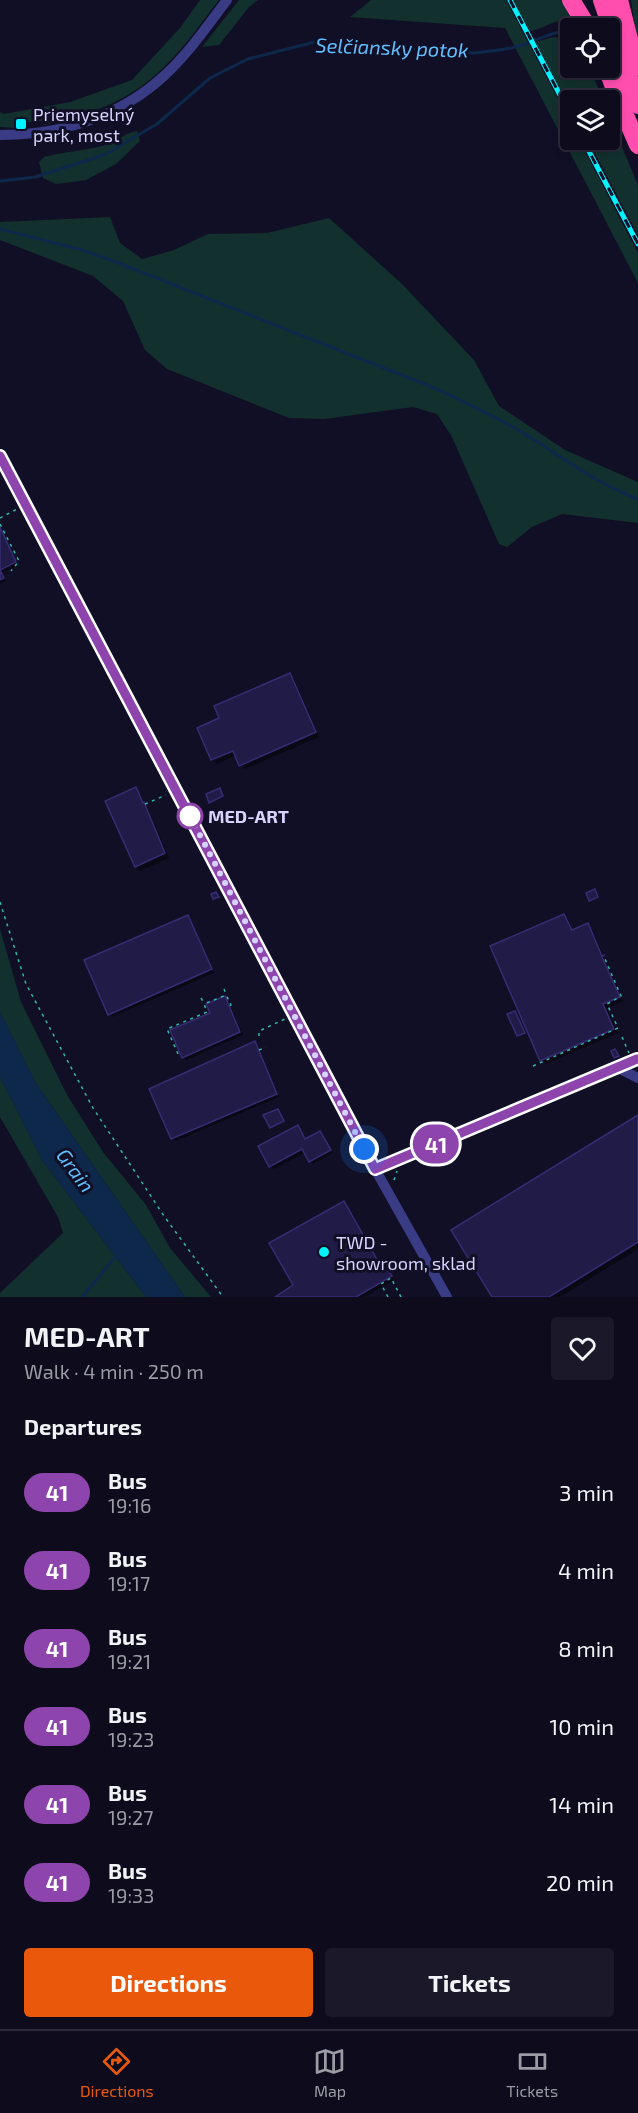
<!DOCTYPE html>
<html lang="en">
<head>
<meta charset="utf-8">
<style>
	body { margin:0; font-family:"Exo 2",sans-serif; background:#1b1929; color:#f1f3f6; height:100vh; display:flex; flex-direction:column; font-size:22px; white-space:nowrap }
	* { box-sizing:border-box; margin:0 }
	p { font-size:20px; color:#9a9ba3 }
	.icon { flex:none; width:33px; height:33px; fill:none; stroke:currentColor; stroke-width:2; stroke-linecap:round; stroke-linejoin:round }
	.map { position:relative; height:1297px; overflow:hidden }
	.sheet { display:flex; flex-direction:column; background:#0d0b1c; flex:1 }
	.sheet>* { flex:none }
	.badge { padding:0 12px; border-radius:20px; font-size:21px; line-height:39px }
	.tools { position:absolute; left:560px; top:18px; display:grid; gap:12px }
	.tools a { display:grid; place-items:center; width:60px; height:60px; border-radius:6px; background:#0d0b1c; box-shadow:0 3px 9px #0003,0 0 0 2px #2d2b3b; font-size:30px }
	.you { position:absolute; width:30px; height:30px; margin:-15px; border:4px solid #fff; border-radius:50%; background:#1a73e8; box-shadow:0 0 0 9px #1a73e833 }
	.map>.badge { position:absolute; translate:-50% -50%; box-shadow:0 0 0 3px #fff }
	h2 { padding:0 24px; font-size:22px; line-height:54px }
	.round { display:grid; place-items:center; flex:none; width:63px; height:63px; border-radius:6px; background:#1b1929 }
	.summary { display:flex; align-items:center; justify-content:space-between; height:102px; padding:0 24px }
	h1 { font-size:28px; font-weight:700; line-height:45px }
	.cta { display:flex; gap:12px; margin-top:auto; padding:12px 24px }
	.cta a { flex:1; height:69px; border-radius:6px; background:#ea580c; color:#fff; font-size:24px; font-weight:700; line-height:69px; text-align:center }
	.cta a+a { background:#1b1929; color:#f1f3f6 }
	ul { padding:0; list-style:none }
	li { display:flex; align-items:center; gap:18px; height:78px; padding:0 24px }
	li div { flex:1 }
	li b { display:block; font-size:22px }
	li em { font-style:normal }
	li .badge { min-width:66px; font-weight:700; text-align:center }
	.dock { display:flex; justify-content:space-around; align-items:center; height:84px; border-top:2px solid #2d2b3b; background:#0d0b1c; font-size:16px; color:#9a9ba3 }
	.dock a { display:grid; justify-items:center; gap:3px }
	.dock .on { color:#ea580c }
	.map>svg:first-child { display:block }
	.green { fill:#12302d }
	.water { fill:#0d284b }
	.shadow { fill:#0007 }
	.lines { fill:none; stroke-linecap:round; stroke-linejoin:round }
	.stream { stroke:#0d284b; stroke-width:3 }
	.building { fill:#211b47; stroke:#362c73; stroke-width:1.5 }
	.path { stroke:#2eb8a8; stroke-width:1.5; stroke-dasharray:3 4.5; stroke-linecap:butt }
	.street { stroke:#393b85; stroke-width:10 }
	.highway { stroke:#ff4eae; stroke-width:18 }
	.rail-casing { stroke:#00f4fe; stroke-width:5 }
	.rail { stroke:#110f26; stroke-width:3; stroke-dasharray:9; stroke-linecap:butt }
	.line-casing { stroke:#fff; stroke-width:14 }
	.line { stroke:#8e44ad; stroke-width:9 }
	.walk { stroke:#d6d3ff; stroke-width:6; stroke-dasharray:0 10.8 }
	.poi-dot { fill:#00f4fe; stroke:#110f26; stroke-width:2 }
	.stop-dot { fill:#fff; stroke:#8e44ad; stroke-width:3 }
	.labels { text-anchor:middle; dominant-baseline:central; stroke-width:6; stroke-linejoin:round; paint-order:stroke }
	.poi-label { font-size:18px; fill:#d6d3ff; stroke:#110f26; text-anchor:start }
	.stop-label { font-size:18px; font-weight:bold; fill:#d6d3ff; stroke:#110f26; text-anchor:start }
	.water-label { font-size:20px; font-style:italic; fill:#61bfff; stroke:#110f26 }
</style>
</head>
<body>
<div class="map">
<svg width="638" height="1297" viewBox="0 0 638 1297">
	<rect width="100%" height="100%" fill="#110f26"/>
	<!-- green -->
	<g class="green">
		<path d="M200 0H219C201 23 184 48 163 68 129 101 90 115 45 125L41 121 19 123 15 128 0 127V112L4 114 70 102 132 80 180 28Z"/>
		<path d="M239 0H258L249 7 219 45 202 47Z"/>
		<path d="M371 0H506L570 122V140H579L638 253V283L505 28 350 17Z"/>
		<path d="M513 0H563L574 28 570 30 559 21C549 23 540 30 530 31Z"/>
		<path d="M631 0H638V48Z"/>
		<path d="M570 35V68H590L603 100H570V107L535 42 553 37 562 38Z"/>
		<path d="M609 116 638 185V235L588 140H609Z"/>
		<path d="M137 131 140 141 116 164 86 180 56 184 43 178 39 162 44 157C66 151 89 151 111 143 120 139 127 132 137 131Z"/>
		<path d="M110 217 120 243 142 259 174 250 208 234 267 233 329 218 402 284 474 360 499 406 565 450 638 482V523L562 514 532 527 507 547 499 544 452 437 437 414 413 407 324 419 289 418 167 369 145 350 123 301 93 276 0 240V222Z"/>
		<path d="M0 929 21 1002 67 1095 103 1152 146 1205 170 1248 211 1297H185L35 1082 0 1012Z"/>
		<path d="M0 1077 42 1160 146 1297H0V1293L63 1233 58 1217 0 1117Z"/>
	</g>
	<!-- water -->
	<path class="water" d="M0 1012 35 1082 185 1297H146L42 1160 0 1077Z"/>
	<!-- shadow -->
	<g class="shadow">
		<path d="M0 526 18 565 2 573 6 581 0 584Z"/>
		<path d="M290 675 294 679 319 737 245 769 236 755 217 764 212 759 220 719Z"/>
		<path d="M136 789 148 808 169 858 140 871 136 866Z"/>
		<path d="M564 916 569 920 573 931 588 925 592 930 623 1001 607 1008 618 1033 546 1064 541 1060Z"/>
		<path d="M188 917 191 920 214 973 112 1017 109 1014Z"/>
		<path d="M225 998 228 1001 243 1035 186 1060 183 1057 212 1014Z"/>
		<path d="M255 1043 258 1046 279 1097 176 1141 172 1138Z"/>
		<path d="M638 1117V1249L560 1297H494L453 1231Z"/>
		<path d="M298 1127 306 1140 320 1133 333 1153 313 1164 306 1152 274 1169 271 1166Z"/>
		<path d="M344 1202 380 1264 383 1263 386 1266 394 1280 364 1297H277L295 1286Z"/>
	</g>
	<g class="lines">
		<!-- stream -->
		<g class="stream">
			<path d="M0 181 35 177 104 155 157 124 210 78 248 59 315 42 474 53C490 51 507 50 523 45 537 40 549 33 565 31"/>
			<path d="M0 229 82 250 121 264 437 389C466 403 495 416 523 433 558 454 600 486 638 499"/>
			<path d="M82 1297 117 1255"/>
		</g>
	</g>
	<!-- building -->
	<g class="building">
		<path d="M0 527 16 562 0 570 4 578 0 580Z"/>
		<path d="M290 673 316 732 239 766 233 751 211 760 197 728 219 718 214 706Z"/>
		<path d="M136 787 143 803 144 802 165 853 135 867 105 801Z"/>
		<path d="M220 788 223 796 209 803 206 794Z"/>
		<path d="M595 889 598 897 589 901 586 893Z"/>
		<path d="M216 892 219 897 213 899 211 894Z"/>
		<path d="M564 914 572 930 588 923 602 956 605 955 602 957 620 997 603 1004 614 1029 540 1061 490 946Z"/>
		<path d="M188 915 212 969 108 1015 84 960Z"/>
		<path d="M225 996 240 1032 182 1058 170 1030 210 1013 206 1004Z"/>
		<path d="M515 1011 525 1033 517 1036 507 1014Z"/>
		<path d="M255 1041 277 1094 171 1139 149 1089Z"/>
		<path d="M615 1049 619 1056 614 1058 611 1051Z"/>
		<path d="M278 1109 284 1121 270 1128 263 1115Z"/>
		<path d="M638 1115V1242L549 1297H492L451 1230Z"/>
		<path d="M298 1125 305 1139 320 1131 331 1150 309 1162 302 1149 269 1167 258 1146Z"/>
		<path d="M344 1201 379 1263 383 1261 392 1276 356 1297H275L293 1285 269 1243Z"/>
	</g>
	<g class="lines">
		<!-- path -->
		<g class="path">
			<path d="M0 518 17 509"/>
			<path d="M0 524 19 561 11 571"/>
			<path d="M145 804 166 795"/>
			<path d="M0 902 26 984 93 1108 164 1216 223 1297"/>
			<path d="M224 989 226 994"/>
			<path d="M201 998 204 1003"/>
			<path d="M259 1036V1031L285 1019"/>
			<path d="M622 1037 629 1053"/>
			<path d="M259 1050 266 1047"/>
			<path d="M178 1054 167 1029 207 1012 204 1004 226 995 231 1005 229 1006"/>
			<path d="M533 1066 618 1028 607 1004 621 996 605 959 603 960"/>
			<path d="M394 1180 397 1171"/>
			<path d="M388 1297 381 1284 391 1278 401 1297"/>
		</g>
		<!-- street -->
		<g class="street">
			<path d="M0 135C61 135 120 117 165 75 189 53 208 25 227 0"/>
			<path d="M0 456 375 1169 447 1297"/>
			<path d="M618 1068 638 1078"/>
			<path d="M375 1169 637 1060"/>
		</g>
		<!-- highway -->
		<g class="highway">
			<path d="M571 0 588 28"/>
			<path d="M602 0 638 105"/>
			<path d="M619 0 636 67"/>
			<path d="M607 68 621 106 638 145"/>
		</g>
		<!-- rail casing -->
		<g class="rail-casing">
			<g id="rail">
				<path d="M510 0 570 114"/>
				<path d="M583 140 638 244"/>
			</g>
		</g>
		<!-- rail -->
		<use href="#rail" class="rail"/>
	</g>
	<g class="lines">
		<!-- line casing -->
		<g class="line-casing">
			<path id="line" d="M0 456 375 1169 637 1059"/>
		</g>
		<!-- line -->
		<use href="#line" class="line"/>
		<!-- walk -->
		<path class="walk" d="M190 816 364 1149"/>
	</g>
	<!-- markers -->
	<g class="poi-dot">
		<rect x="15" y="118" width="12" height="12" rx="3"/>
		<circle cx="324" cy="1252" r="6"/>
	</g>
	<circle class="stop-dot" cx="190" cy="816" r="12"/>
	<g class="labels">
		<!-- poi labels -->
		<g class="poi-label">
			<text x="33" y="114">Priemyselný<tspan x="33" dy="21">park, most</tspan></text>
			<text x="336" y="1242">TWD -<tspan x="336" dy="21">showroom, sklad</tspan></text>
		</g>
		<!-- stop labels -->
		<g class="stop-label">
			<text x="208" y="816">MED-ART</text>
		</g>
		<!-- water labels -->
		<g class="water-label">
			<text transform="translate(392 47) rotate(2)">Selčiansky potok</text>
			<text transform="translate(76 1170) rotate(54)">Grain</text>
		</g>
	</g>
</svg>
<div class="tools">
<a><svg class="icon" aria-label="locate" viewBox="0 0 24 24"><circle cx="12" cy="12" r="6"/><path d="M12 2v4M12 18v4M2 12h4M18 12h4"/></svg></a>
<a><svg class="icon" aria-label="layers" viewBox="0 0 24 24"><path d="M12 4l9 5-9 5-9-5zM3 14l9 5 9-5"/></svg></a>
</div>
<div class="you" style="left:364px;top:1149px"></div>
<b class="badge" style="left:436px;top:1144px;background:#8e44ad;color:#fff">41</b>
</div>
<section class="sheet">
<div class="summary"><div><h1>MED-ART</h1><p>Walk · 4 min · 250 m</p></div><a class="round"><svg class="icon" aria-label="heart" viewBox="0 0 24 24"><path d="M12 20l-8-8c-3-5 5-10 8-4 3-6 11-1 8 4z"/></svg></a></div>
<h2>Departures</h2>
<ul>
<li><span class="badge" style="background:#8e44ad;color:#fff">41</span><div><b>Bus</b><p>19:16</p></div><em>3 min</em></li>
<li><span class="badge" style="background:#8e44ad;color:#fff">41</span><div><b>Bus</b><p>19:17</p></div><em>4 min</em></li>
<li><span class="badge" style="background:#8e44ad;color:#fff">41</span><div><b>Bus</b><p>19:21</p></div><em>8 min</em></li>
<li><span class="badge" style="background:#8e44ad;color:#fff">41</span><div><b>Bus</b><p>19:23</p></div><em>10 min</em></li>
<li><span class="badge" style="background:#8e44ad;color:#fff">41</span><div><b>Bus</b><p>19:27</p></div><em>14 min</em></li>
<li><span class="badge" style="background:#8e44ad;color:#fff">41</span><div><b>Bus</b><p>19:33</p></div><em>20 min</em></li>
</ul>
<div class="cta"><a>Directions</a><a>Tickets</a></div>
</section>
<nav class="dock">
<a class="on"><svg class="icon" aria-label="directions" viewBox="0 0 24 24"><path d="M12 3l9 9-9 9-9-9zM9 14v-3h6M13 9l2 2-2 2"/></svg>Directions</a>
<a><svg class="icon" aria-label="map" viewBox="0 0 24 24"><path d="M3 6l6-2 6 2 6-2v14l-6 2-6-2-6 2zM9 4v14M15 6v14"/></svg>Map</a>
<a><svg class="icon" aria-label="tickets" viewBox="0 0 24 24"><path d="M3 7h18v10H3zM15 7v10"/></svg>Tickets</a>
</nav>
</body>
</html>
